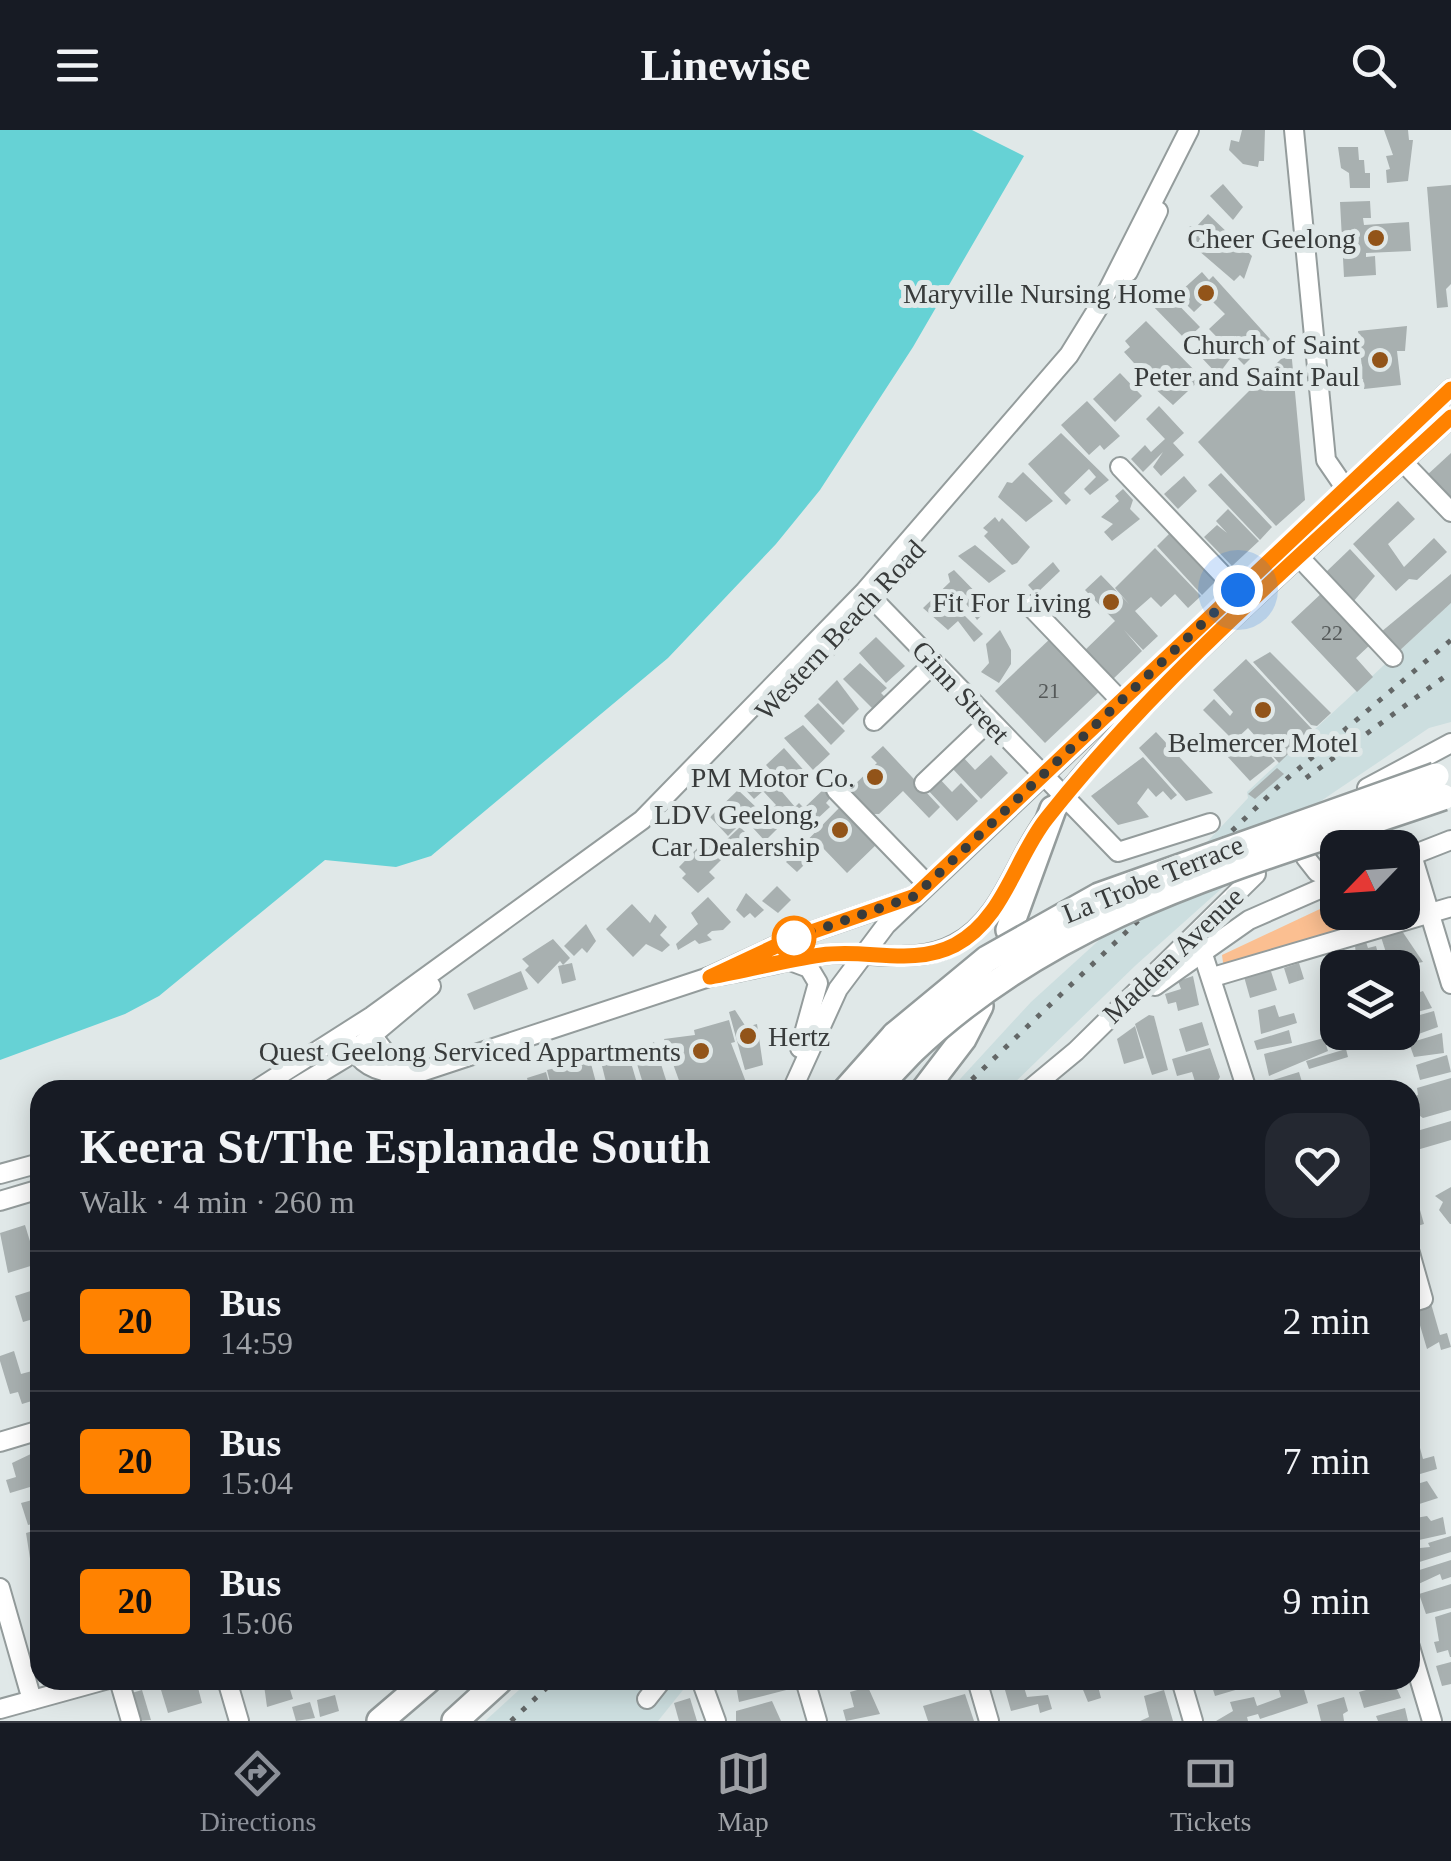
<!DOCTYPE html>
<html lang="en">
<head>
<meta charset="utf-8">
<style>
	body { margin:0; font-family:"Times New Roman",serif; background:#242831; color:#f1f3f6; height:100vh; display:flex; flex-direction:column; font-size:38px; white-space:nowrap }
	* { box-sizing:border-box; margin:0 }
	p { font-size:32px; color:#9ea1a6 }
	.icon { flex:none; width:55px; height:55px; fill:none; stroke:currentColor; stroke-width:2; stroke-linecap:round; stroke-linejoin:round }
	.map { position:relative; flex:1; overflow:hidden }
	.side { position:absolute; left:30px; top:950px; width:1390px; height:610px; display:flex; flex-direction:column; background:#171b24; border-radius:30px; box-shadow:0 5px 25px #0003 }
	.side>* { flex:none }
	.badge { padding:0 20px; border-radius:8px; font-size:35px; line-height:65px }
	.needle { width:65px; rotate:245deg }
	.fabs { position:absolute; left:1320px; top:700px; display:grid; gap:20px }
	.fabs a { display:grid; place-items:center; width:100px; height:100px; border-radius:20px; background:#171b24; box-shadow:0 5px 25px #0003; font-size:50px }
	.you { position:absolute; width:50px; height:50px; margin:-25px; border:8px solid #fff; border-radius:50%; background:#1a73e8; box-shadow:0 0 0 15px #1a73e833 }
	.map>.badge { position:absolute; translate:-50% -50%; box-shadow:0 0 0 5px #fff }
	.round { display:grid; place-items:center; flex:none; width:105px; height:105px; border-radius:30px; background:#242831 }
	.summary { display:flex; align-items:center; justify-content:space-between; height:170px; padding:0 50px }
	h1 { font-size:48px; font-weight:700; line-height:75px }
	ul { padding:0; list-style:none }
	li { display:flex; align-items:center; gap:30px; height:140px; padding:0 50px; border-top:2px solid #363941 }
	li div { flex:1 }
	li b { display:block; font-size:38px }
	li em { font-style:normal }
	li .badge { min-width:110px; font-weight:700; text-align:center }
	header { display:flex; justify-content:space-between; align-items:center; height:130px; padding:0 50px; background:#171b24; font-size:45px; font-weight:700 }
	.dock { display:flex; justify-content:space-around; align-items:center; height:140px; border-top:2px solid #363941; background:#171b24; font-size:28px; color:#9ea1a6 }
	.dock a { display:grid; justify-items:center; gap:5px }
	.dock .on { color:#8c9099 }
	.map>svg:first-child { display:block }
	.built { fill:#ccdedf }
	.green { fill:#fbbf91 }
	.water { fill:#66d2d5 }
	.building { fill:#a8b0b0 }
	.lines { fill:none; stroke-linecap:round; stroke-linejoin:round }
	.minor-casing { stroke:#949c9c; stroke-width:22 }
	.highway-casing { stroke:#949c9c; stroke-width:30 }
	.minor { stroke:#fff; stroke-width:18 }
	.highway { stroke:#fff; stroke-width:25 }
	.rail { stroke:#636767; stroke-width:5; stroke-dasharray:5 10; stroke-linecap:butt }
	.highway-bridge-casing { stroke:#949c9c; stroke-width:30; stroke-linecap:butt }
	.highway-bridge { stroke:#fff; stroke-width:25 }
	.line-casing { stroke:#fff; stroke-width:22 }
	.line { stroke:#ff8200; stroke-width:15 }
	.walk { stroke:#383b3b; stroke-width:10; stroke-dasharray:0 18 }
	.poi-dot { fill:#925419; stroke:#e0e8e8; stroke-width:4 }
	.stop-dot { fill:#fff; stroke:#ff8200; stroke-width:5 }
	.labels { text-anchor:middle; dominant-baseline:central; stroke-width:10; stroke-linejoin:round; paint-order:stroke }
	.number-label { font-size:22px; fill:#545858 }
	.poi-label { font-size:28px; fill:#383b3b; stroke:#e0e8e8; text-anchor:end }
	.street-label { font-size:28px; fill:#383b3b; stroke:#e0e8e8 }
</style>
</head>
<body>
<header><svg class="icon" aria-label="menu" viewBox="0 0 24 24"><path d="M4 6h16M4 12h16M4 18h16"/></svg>Linewise<svg class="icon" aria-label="search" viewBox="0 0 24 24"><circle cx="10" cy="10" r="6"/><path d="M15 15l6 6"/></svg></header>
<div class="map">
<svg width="1451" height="1591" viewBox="0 0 1451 1591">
	<rect width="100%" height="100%" fill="#e0e8e8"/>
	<!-- built -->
	<g class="built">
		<path d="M1451 473V592L1429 598 1315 675 1136 835 1007 960H950L1031 872 1207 712 1248 668 1247 662Z"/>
		<path d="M530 1550H691L658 1591H485Z"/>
	</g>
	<!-- green -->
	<path class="green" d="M1337 771 1338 782 1367 783 1371 796 1224 840 1222 825Z"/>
	<!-- water -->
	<path class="water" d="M0 0H972L1024 26 913 217 820 360 776 414 668 528 431 726 396 737 325 730 159 866 125 884 0 930Z"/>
	<!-- building -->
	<g class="building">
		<path d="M1242 0H1265L1264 31H1259L1258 37 1243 34 1229 20 1231 10 1239 12Z"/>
		<path d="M1384 0H1408L1409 10H1413L1408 51 1387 53 1386 40 1390 39 1386 26 1393 25Z"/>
		<path d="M1338 17H1358L1359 30H1364L1365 43H1370V58H1350L1349 43 1341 38Z"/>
		<path d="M1223 54 1243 77 1233 90 1210 66Z"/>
		<path d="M1451 55V154L1446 159 1448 177 1437 178 1427 57Z"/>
		<path d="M1370 71 1371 88H1363L1364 95 1409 92 1411 121 1366 123V127L1375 126 1376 145 1344 147 1340 72Z"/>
		<path d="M1208 84 1252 126 1244 149 1240 145 1234 151 1184 108 1190 96H1197Z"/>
		<path d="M1202 142 1209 150 1213 146 1270 209 1244 235 1209 199 1225 184 1213 172 1217 169 1213 164 1194 182 1185 173 1189 169 1181 161Z"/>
		<path d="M1163 159 1200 197 1186 210 1149 172Z"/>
		<path d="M1146 191 1202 248 1173 275 1131 237 1134 233 1124 222 1130 217 1125 211Z"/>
		<path d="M1407 196 1405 221H1397L1401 255 1364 259 1363 249H1355L1354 239 1362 238 1358 201Z"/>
		<path d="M1211 211 1230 229 1218 245 1200 226Z"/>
		<path d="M1291 219 1305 370 1276 396 1198 312Z"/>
		<path d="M1120 243 1142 266 1115 292 1093 269Z"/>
		<path d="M1087 271 1120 306 1104 320 1100 315 1089 325 1061 295Z"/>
		<path d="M1159 276 1184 303 1173 313 1184 325 1161 346 1153 337 1163 322 1143 342 1131 329 1145 315 1151 322 1165 309 1146 289Z"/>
		<path d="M1061 303 1109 350 1090 365 1084 359 1096 347 1089 339 1064 363 1071 370 1066 375 1028 334Z"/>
		<path d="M1451 323V374L1426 346Z"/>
		<path d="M1023 342 1053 371 1026 392 998 367 1007 352 1012 353Z"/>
		<path d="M1221 343 1272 397 1260 410 1208 355Z"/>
		<path d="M1184 346 1197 361 1178 379 1164 364Z"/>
		<path d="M1123 359 1133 370 1130 379 1140 389 1112 411 1104 402 1113 394 1101 387 1119 371 1115 366Z"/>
		<path d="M1398 371 1415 389 1388 414 1404 437 1434 408 1447 422 1417 450 1409 449 1396 461 1353 414Z"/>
		<path d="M1228 379 1259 411 1232 436 1204 407 1217 395 1227 403 1216 391Z"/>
		<path d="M995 387 999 392 1002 388 1030 417 1017 433 1012 435 984 406 988 402 983 398Z"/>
		<path d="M1170 403 1216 451 1202 465 1157 416Z"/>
		<path d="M975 415 1006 441 989 453 958 426Z"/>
		<path d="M1155 418 1201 466 1188 478 1175 464 1161 477 1151 467 1135 481 1158 506 1143 520 1124 500 1142 521 1111 551 1083 522 1115 491 1085 460 1101 445 1129 474 1115 458Z"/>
		<path d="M1350 419 1375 446 1353 472 1325 443Z"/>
		<path d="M1053 432 1060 441 1036 464 1028 455Z"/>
		<path d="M954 440 990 477 977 490 963 469 951 472 983 504 974 512 958 491 948 500 923 478 950 452 948 444Z"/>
		<path d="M1451 444V473L1398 522 1381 502Z"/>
		<path d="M1324 461 1372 513 1356 528 1373 547 1357 562 1291 492Z"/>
		<path d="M1000 500 1011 520V534L999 553 981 542 989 533 986 514Z"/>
		<path d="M876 507 905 536 886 553 859 523Z"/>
		<path d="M1052 507 1102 559 1045 613 995 561Z"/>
		<path d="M1270 522 1331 583 1317 596 1311 595 1253 532Z"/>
		<path d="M1246 529 1313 600 1279 633 1248 598 1234 611 1203 580 1214 569 1230 586 1233 582 1213 560Z"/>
		<path d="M860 533 887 558 881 563 886 568 874 580 843 549Z"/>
		<path d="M837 550 859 579 843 595 818 569Z"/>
		<path d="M818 573 845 601 831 615 804 586Z"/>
		<path d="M803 595 830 624 813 640 784 608Z"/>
		<path d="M1156 602 1213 663 1186 671 1139 618Z"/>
		<path d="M1250 604 1275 631 1250 651 1227 626Z"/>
		<path d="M883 616 940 677 929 688 903 661 879 684H870L848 661 877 633 871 627Z"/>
		<path d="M784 618 807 644 789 660 766 635Z"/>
		<path d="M991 625 1008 643 981 669 951 637 962 626 975 640Z"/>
		<path d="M1143 627 1177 665 1171 670 1163 661 1156 667 1148 658 1137 673 1149 687 1118 695 1091 666Z"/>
		<path d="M759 635 795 677 799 673 804 678 826 657 833 665 826 673 830 677 816 690 811 685 795 696 788 689 783 693 770 680 776 675 763 661 754 669 740 654Z"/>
		<path d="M1277 638 1284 644 1255 669 1248 664Z"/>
		<path d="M937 646 952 662 961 653 978 671 957 691 925 657Z"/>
		<path d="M738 660 778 698 765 711 731 674 738 683 730 691 736 698 728 706 710 687Z"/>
		<path d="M843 674 878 713 847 743 822 717 797 742 786 732Z"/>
		<path d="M740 697 750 707 734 724 723 713Z"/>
		<path d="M704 711 722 729 709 742 715 748 698 763 682 748 686 744 679 737Z"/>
		<path d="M777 756 791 770 778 783 762 771Z"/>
		<path d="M746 763 764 780 755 788 750 783 744 788 736 780Z"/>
		<path d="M708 767 731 792 723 800 712 801 707 805 712 810 699 814 695 810 678 820 676 814 698 794 691 783Z"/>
		<path d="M632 774 650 793 655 784 667 797 660 805 670 815 662 822 646 814 633 827 606 799Z"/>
		<path d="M586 794 596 811 587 823 582 818 574 826 564 816Z"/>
		<path d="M1402 801 1423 832 1391 838 1381 807Z"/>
		<path d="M553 809 570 828 563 835 560 831 538 854 525 840 529 836 522 829Z"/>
		<path d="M1366 812 1368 818 1376 816 1381 835 1377 838H1357L1355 815Z"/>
		<path d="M1341 820 1343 826 1351 823 1355 838H1338V845L1332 847 1330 823Z"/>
		<path d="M572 833 576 850 562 854 558 836Z"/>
		<path d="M1299 833 1304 849 1289 854 1284 838Z"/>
		<path d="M1269 835 1277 860 1250 868 1243 843Z"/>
		<path d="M1417 838 1420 851 1402 863V842Z"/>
		<path d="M521 841 528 859 474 880 467 864Z"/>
		<path d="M1193 846 1199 875 1178 881 1176 872 1168 874 1165 864 1181 859 1178 851Z"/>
		<path d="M1423 861 1432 878 1402 886V868Z"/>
		<path d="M1275 875 1279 887 1294 883 1297 893 1261 904 1258 880Z"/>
		<path d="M735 880 746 897 757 894 763 935 745 940 729 882Z"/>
		<path d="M1434 881 1438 897 1377 919 1375 912 1402 904V890Z"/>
		<path d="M1149 885 1154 886 1168 940 1152 945 1135 894Z"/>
		<path d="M729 890 735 912 731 913 749 960H670L681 956 664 909 695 905 694 900Z"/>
		<path d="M1202 892 1209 915 1186 922 1179 899Z"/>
		<path d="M1135 896 1144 928 1124 934 1117 909Z"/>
		<path d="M1289 900 1292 913 1257 920 1254 911Z"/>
		<path d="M1442 903 1444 923 1414 927 1409 913Z"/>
		<path d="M1324 908 1328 921 1269 946 1264 924Z"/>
		<path d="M654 912 667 953 669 960H645L637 934V924Z"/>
		<path d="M1210 918 1220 947 1215 956 1197 958 1192 942 1177 946 1172 929Z"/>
		<path d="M627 919 639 960H615L613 955 607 956 600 928Z"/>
		<path d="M1346 919 1348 927 1309 939 1306 931Z"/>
		<path d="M1447 925 1451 942 1420 950 1416 935Z"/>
		<path d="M590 930 598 960H552L547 940 573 934 574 940 579 939 577 933Z"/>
		<path d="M546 942 551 960H530L527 948Z"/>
		<path d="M1299 942 1302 952 1292 955 1294 960H1269L1270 951Z"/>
		<path d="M1451 948V980L1423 988 1410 979V967L1418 965 1417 958Z"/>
		<path d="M1451 991V1010L1410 1022V1003Z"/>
		<path d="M1451 1057V1094H1450L1439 1080 1443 1072 1435 1066Z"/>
		<path d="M1416 1066 1424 1094 1411 1098 1410 1068Z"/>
		<path d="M25 1095 37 1134 8 1143 0 1103Z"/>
		<path d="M40 1158V1187L23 1192 15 1166Z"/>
		<path d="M1430 1170 1440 1205 1447 1203 1451 1217 1441 1220 1439 1212 1427 1219 1414 1175Z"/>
		<path d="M14 1221 21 1244 32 1241 37 1257 32 1258 35 1270 22 1274 18 1262 10 1264 0 1231V1226Z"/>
		<path d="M1420 1318 1423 1329 1434 1326 1437 1339 1410 1347V1321Z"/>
		<path d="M35 1322 40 1354 10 1363 6 1350 16 1347 12 1333Z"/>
		<path d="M1427 1351 1438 1368 1410 1377V1356Z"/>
		<path d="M40 1368V1392L28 1395 21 1373Z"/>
		<path d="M1427 1386 1431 1391 1443 1387 1446 1404 1410 1412V1389Z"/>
		<path d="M40 1399V1432L31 1435 26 1403Z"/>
		<path d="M1451 1406V1422L1410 1435V1419L1430 1417 1428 1413Z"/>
		<path d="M1451 1430V1447L1442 1450 1440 1444 1412 1457 1410 1443Z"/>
		<path d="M1451 1454V1478L1426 1484 1419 1464Z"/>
		<path d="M1451 1482V1527H1450L1448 1520 1437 1523 1434 1512 1439 1511 1435 1487Z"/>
		<path d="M1451 1532V1554L1442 1556 1436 1536Z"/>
		<path d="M196 1550 202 1573 168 1583 161 1560Z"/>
		<path d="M287 1550 293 1569 267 1577 264 1555Z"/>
		<path d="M735 1550H791L794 1558 739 1572Z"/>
		<path d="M1079 1550H1104L1098 1556 1101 1568 1088 1572Z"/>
		<path d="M1220 1550H1247L1249 1556 1215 1566 1211 1553Z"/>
		<path d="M1394 1552 1401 1568 1364 1578 1359 1562Z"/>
		<path d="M1302 1553 1308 1573 1260 1589 1258 1584 1247 1587 1248 1591H1216L1233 1581 1230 1572 1254 1567 1257 1576 1281 1567 1279 1560 1285 1557Z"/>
		<path d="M1023 1554 1027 1567 1048 1565 1052 1579 1040 1583 1038 1574 1011 1581 1005 1560Z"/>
		<path d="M868 1557 880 1584 846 1591 843 1580 854 1577 850 1562Z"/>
		<path d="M142 1560 151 1590 136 1591 128 1564Z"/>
		<path d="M1164 1560 1173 1591H1140L1149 1587 1144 1566Z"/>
		<path d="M965 1564 974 1591H928L923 1576Z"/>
		<path d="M335 1565 339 1581 320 1587 317 1570Z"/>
		<path d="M1344 1567 1348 1581 1343 1584 1344 1591H1321L1317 1575Z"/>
		<path d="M690 1568 697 1591H679L674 1573Z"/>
		<path d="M772 1571 781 1591H736V1581Z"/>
		<path d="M310 1572 315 1588 296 1591 292 1577Z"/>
		<path d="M1405 1578 1408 1591H1378L1376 1586Z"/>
	</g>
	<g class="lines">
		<!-- minor casing -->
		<g class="minor-casing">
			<g id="minor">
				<path d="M1294 0 1326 330 1350 365"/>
				<path d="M1128 142 1158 81"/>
				<path d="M1403 332 1451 382"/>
				<path d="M1120 337 1238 461"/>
				<path d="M1301 429 1393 527"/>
				<path d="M869 465 1118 722 1210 693"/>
				<path d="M1029 475 1122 572"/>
				<path d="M815 530 906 432"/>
				<path d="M874 591 934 533"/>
				<path d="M924 653 988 592"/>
				<path d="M1367 658 1451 613"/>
				<path d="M836 660 927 754"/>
				<path d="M1412 725 1451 854"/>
				<path d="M1306 728 1317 742 1338 748"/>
				<path d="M1405 728 1451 710"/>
				<path d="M1198 809 1247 960"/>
				<path d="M793 832 809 838 818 853 800 918"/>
				<path d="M709 847C747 842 784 830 821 825 866 819 913 837 955 814 1004 788 1015 728 1047 687 1164 540 1314 415 1451 287"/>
				<path d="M1213 847 1451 777"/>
				<path d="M1155 856 1249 790 1338 751"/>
				<path d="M368 900 401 943"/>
				<path d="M350 913C363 943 392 946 421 942L709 847 791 809 910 768"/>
				<path d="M256 960 372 886 642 690 865 461 1069 225 1103 170 1189 0"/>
				<path d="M292 960 345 928 431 856"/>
				<path d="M383 960 401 943"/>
				<path d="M792 960 838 859 886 795 1451 259"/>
				<path d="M1029 960 1076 921 1256 744"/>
				<path d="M0 1044 40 1033"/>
				<path d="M0 1071 40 1059"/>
				<path d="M1410 1123 1423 1169 1410 1173"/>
				<path d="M0 1312 40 1300"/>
				<path d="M0 1458 32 1570"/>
				<path d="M1410 1517 1432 1591"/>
				<path d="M119 1550 131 1591"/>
				<path d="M227 1550 239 1591"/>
				<path d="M701 1550 716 1591"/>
				<path d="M805 1550 817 1591"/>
				<path d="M977 1550 989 1591"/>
				<path d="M1181 1550 1193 1591"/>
				<path d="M647 1569 662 1550"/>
				<path d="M0 1579 105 1550"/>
			</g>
		</g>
		<!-- highway casing -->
		<g class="highway-casing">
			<g id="highway">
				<path d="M1009 800 1053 679"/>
				<path d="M846 960 895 905"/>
				<path d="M875 960 912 921"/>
				<path d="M924 960 963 909 980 876"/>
				<path d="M380 1591 428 1550"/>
				<path d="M455 1591 500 1550"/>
			</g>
		</g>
		<!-- minor -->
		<use href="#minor" class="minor"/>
		<!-- highway -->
		<use href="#highway" class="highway"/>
		<!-- rail -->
		<g class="rail">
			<path d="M1306 648 1451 542"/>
			<path d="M961 960 1283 652 1451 510"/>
			<path d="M511 1591 555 1550"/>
		</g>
		<!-- highway-bridge casing -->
		<g class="highway-bridge-casing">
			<g id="highway-bridge">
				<path d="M895 905 987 829 1099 766 1436 646"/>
				<path d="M912 921C1063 777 1250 734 1443 667"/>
			</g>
		</g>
		<!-- highway-bridge -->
		<use href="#highway-bridge" class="highway-bridge"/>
	</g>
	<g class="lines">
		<!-- line casing -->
		<g class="line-casing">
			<path id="line" d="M1451 259 915 766 791 809 710 847C747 841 784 830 821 825 866 818 912 837 955 815 1004 789 1015 728 1047 688 1164 540 1313 415 1451 287"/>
		</g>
		<!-- line -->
		<use href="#line" class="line"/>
		<!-- walk -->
		<path class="walk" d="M794 808 915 766 1238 460"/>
	</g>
	<!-- markers -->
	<g class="poi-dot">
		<circle cx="1376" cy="108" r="10"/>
		<circle cx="1206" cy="163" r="10"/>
		<circle cx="1380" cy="230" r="10"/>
		<circle cx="1111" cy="472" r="10"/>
		<circle cx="1263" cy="580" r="10"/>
		<circle cx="875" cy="647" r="10"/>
		<circle cx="840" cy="700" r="10"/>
		<circle cx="748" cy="906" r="10"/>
		<circle cx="701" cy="921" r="10"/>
	</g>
	<circle class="stop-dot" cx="794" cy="808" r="20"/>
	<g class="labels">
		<!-- number labels -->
		<g class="number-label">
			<text x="1332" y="502">22</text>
			<text x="1049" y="560">21</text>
		</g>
		<!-- poi labels -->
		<g class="poi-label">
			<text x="1356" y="108">Cheer Geelong</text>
			<text x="1186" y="163">Maryville Nursing Home</text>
			<text x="1360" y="214">Church of Saint<tspan x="1360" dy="32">Peter and Saint Paul</tspan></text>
			<text x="1091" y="472">Fit For Living</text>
			<text x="1263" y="612" text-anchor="middle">Belmercer Motel</text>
			<text x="855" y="647">PM Motor Co.</text>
			<text x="820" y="684">LDV Geelong,<tspan x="820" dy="32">Car Dealership</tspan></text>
			<text x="768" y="906" text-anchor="start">Hertz</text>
			<text x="681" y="921">Quest Geelong Serviced Appartments</text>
		</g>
		<!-- street labels -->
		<g class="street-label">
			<text transform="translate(840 500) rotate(-47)">Western Beach Road</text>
			<text transform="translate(961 562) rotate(47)">Ginn Street</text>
			<text transform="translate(1153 749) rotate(-22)">La Trobe Terrace</text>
			<text transform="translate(1173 825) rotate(-44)">Madden Avenue</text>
		</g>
	</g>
</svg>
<div class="fabs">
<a><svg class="needle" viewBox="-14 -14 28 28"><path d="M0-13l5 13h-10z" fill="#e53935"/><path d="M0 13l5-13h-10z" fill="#9ea1a6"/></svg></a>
<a><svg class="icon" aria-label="layers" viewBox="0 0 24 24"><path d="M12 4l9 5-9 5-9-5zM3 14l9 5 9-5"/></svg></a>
</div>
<div class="you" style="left:1238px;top:460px"></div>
<section class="side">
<div class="summary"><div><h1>Keera St/The Esplanade South</h1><p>Walk · 4 min · 260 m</p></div><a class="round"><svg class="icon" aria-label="heart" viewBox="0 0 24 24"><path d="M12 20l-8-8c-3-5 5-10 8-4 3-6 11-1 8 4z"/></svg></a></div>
<ul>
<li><span class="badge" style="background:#ff8200;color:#111">20</span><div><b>Bus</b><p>14:59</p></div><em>2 min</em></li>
<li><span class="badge" style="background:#ff8200;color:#111">20</span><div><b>Bus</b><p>15:04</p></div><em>7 min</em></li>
<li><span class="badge" style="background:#ff8200;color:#111">20</span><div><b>Bus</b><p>15:06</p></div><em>9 min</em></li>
</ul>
</section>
</div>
<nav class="dock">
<a class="on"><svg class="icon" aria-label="directions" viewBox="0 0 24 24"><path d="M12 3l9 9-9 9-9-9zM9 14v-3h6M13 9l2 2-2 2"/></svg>Directions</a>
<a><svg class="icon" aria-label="map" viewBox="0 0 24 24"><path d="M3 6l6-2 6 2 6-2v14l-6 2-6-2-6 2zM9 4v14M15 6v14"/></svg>Map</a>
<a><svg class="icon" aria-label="tickets" viewBox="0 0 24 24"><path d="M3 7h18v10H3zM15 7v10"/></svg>Tickets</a>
</nav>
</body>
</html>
